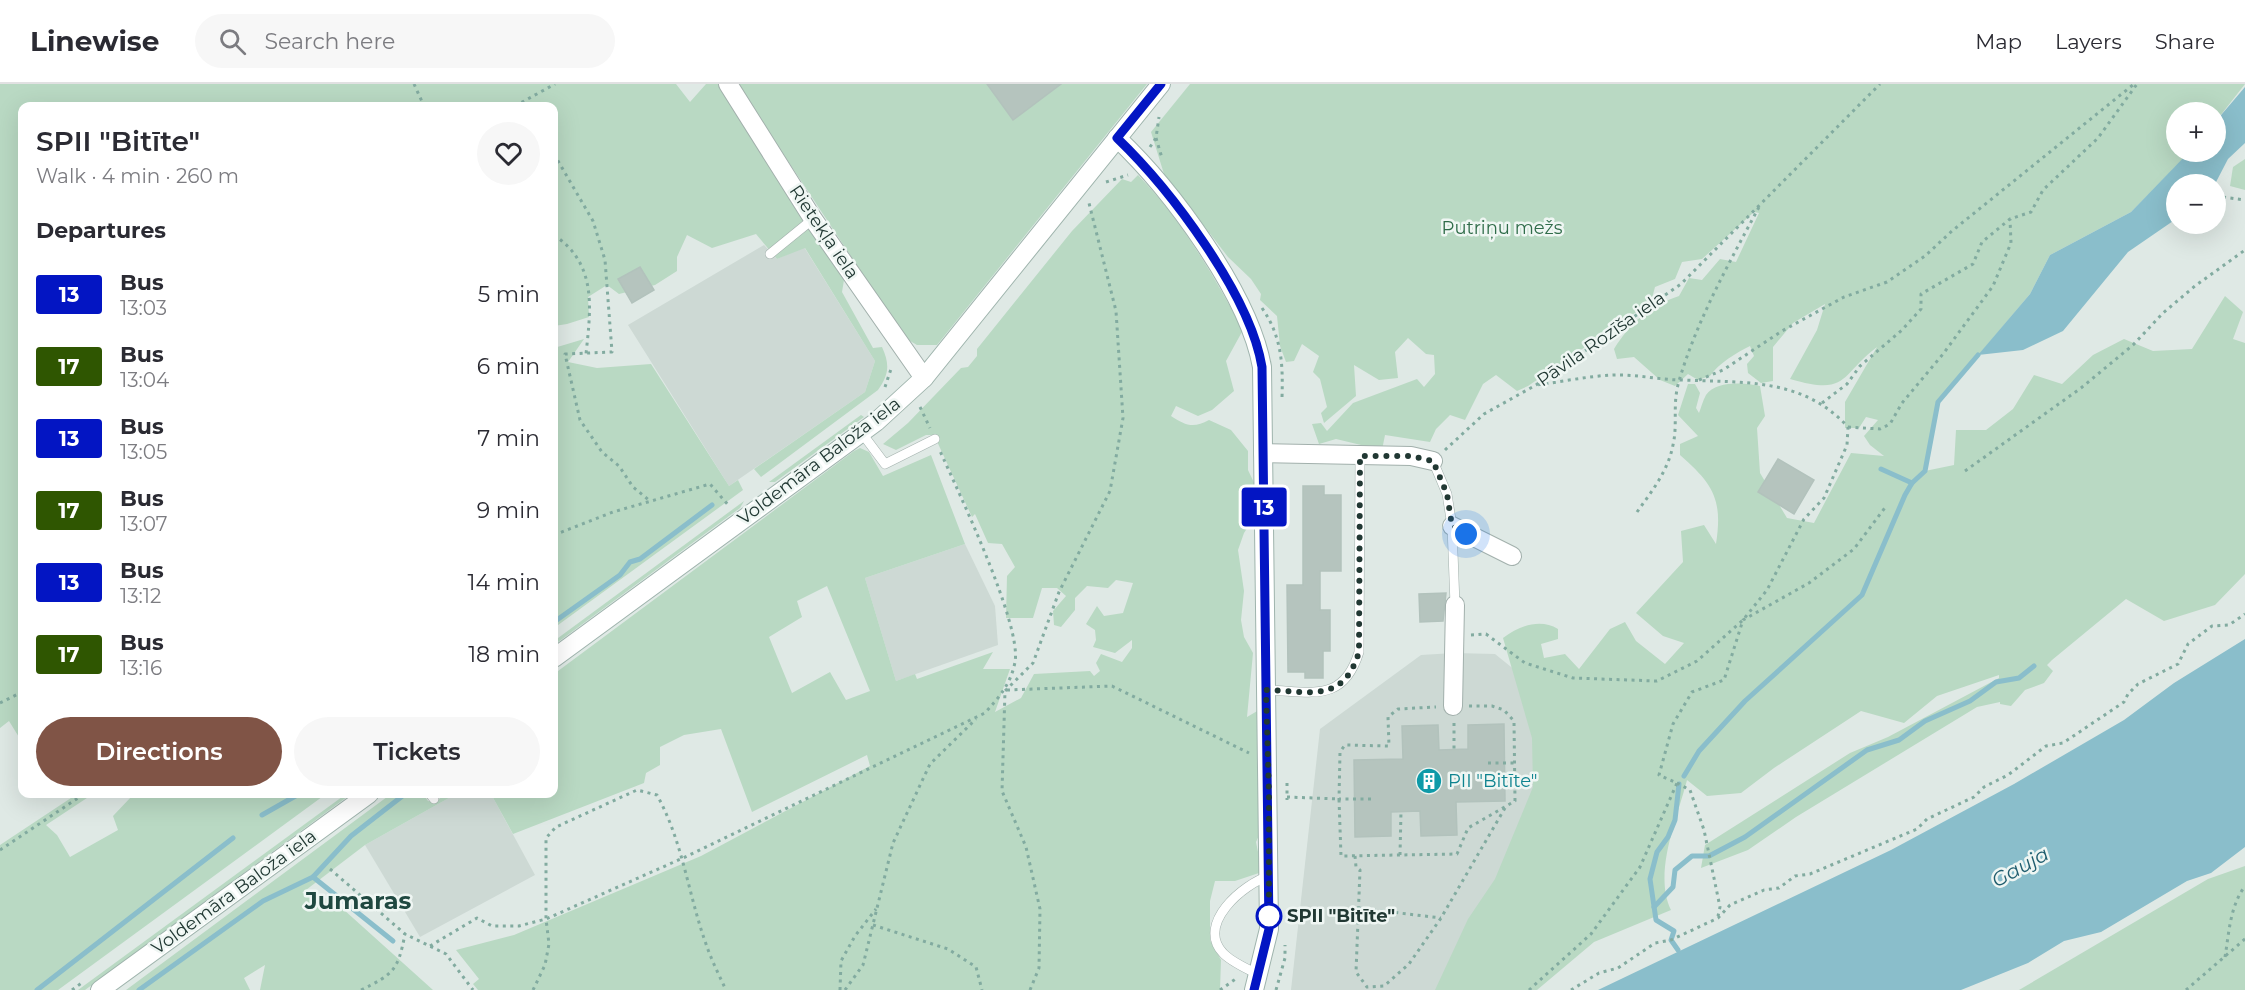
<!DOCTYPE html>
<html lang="en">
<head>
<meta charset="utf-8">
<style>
	body { margin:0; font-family:Montserrat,sans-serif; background:#f7f7f7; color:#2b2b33; height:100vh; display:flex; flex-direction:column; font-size:22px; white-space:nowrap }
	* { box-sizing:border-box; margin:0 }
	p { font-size:20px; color:#7c7c81 }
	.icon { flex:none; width:33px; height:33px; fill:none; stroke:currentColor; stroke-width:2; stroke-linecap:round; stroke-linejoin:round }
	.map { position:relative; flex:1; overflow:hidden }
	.sheet { position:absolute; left:18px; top:18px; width:540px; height:696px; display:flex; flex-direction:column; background:#fff; border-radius:12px; box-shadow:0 6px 24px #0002 }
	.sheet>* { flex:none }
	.badge { padding:0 12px; border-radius:4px; font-size:21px; line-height:39px }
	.buttons { position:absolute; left:2166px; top:18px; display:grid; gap:12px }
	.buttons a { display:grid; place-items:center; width:60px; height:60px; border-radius:50%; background:#fff; box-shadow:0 6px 24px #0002; font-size:30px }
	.you { position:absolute; width:30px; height:30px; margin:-15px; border:4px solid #fff; border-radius:50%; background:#1a73e8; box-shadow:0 0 0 9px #1a73e833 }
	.map>.badge { position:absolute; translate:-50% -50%; box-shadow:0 0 0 3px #fff }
	h2 { padding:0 18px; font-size:22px; line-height:54px }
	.round { display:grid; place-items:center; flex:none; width:63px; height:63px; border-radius:32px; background:#f7f7f7 }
	.head { display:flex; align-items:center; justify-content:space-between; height:102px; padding:0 18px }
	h1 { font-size:28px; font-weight:600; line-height:45px }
	.action { display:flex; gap:12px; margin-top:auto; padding:12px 18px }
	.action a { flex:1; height:69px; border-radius:36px; background:#805446; color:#fff; font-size:24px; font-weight:600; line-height:69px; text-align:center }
	.action a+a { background:#f7f7f7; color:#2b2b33 }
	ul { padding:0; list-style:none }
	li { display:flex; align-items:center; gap:18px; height:72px; padding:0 18px }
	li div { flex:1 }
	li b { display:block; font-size:22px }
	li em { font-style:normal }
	li .badge { min-width:66px; font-weight:700; text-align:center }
	header { display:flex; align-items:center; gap:36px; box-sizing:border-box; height:84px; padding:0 30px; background:#fff; border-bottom:2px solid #e1e1e2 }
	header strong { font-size:28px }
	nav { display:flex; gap:33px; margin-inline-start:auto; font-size:21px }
	.search { width:420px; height:54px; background:#f7f7f7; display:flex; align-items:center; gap:15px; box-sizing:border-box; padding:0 21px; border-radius:33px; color:#7c7c81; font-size:22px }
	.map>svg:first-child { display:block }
	.built { fill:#cdd9d4 }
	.green { fill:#b9d9c3; fill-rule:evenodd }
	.water { fill:#8abecb }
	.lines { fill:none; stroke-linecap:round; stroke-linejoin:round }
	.stream { stroke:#8abecb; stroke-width:5 }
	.building { fill:#b5c4be; stroke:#b2c2bc; stroke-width:1.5 }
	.lane-casing { stroke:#a2b0ac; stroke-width:10 }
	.street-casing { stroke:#a2b0ac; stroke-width:20 }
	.secondary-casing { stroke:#9fb4ad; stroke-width:20 }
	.path { stroke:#82aba0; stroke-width:3; stroke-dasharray:3 4.5; stroke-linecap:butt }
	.lane { stroke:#fff; stroke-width:9 }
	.street { stroke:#fff; stroke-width:18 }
	.secondary { stroke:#fff; stroke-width:18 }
	.line-casing { stroke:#fff; stroke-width:14 }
	.line { stroke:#0315c3; stroke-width:9 }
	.walk { stroke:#213833; stroke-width:6; stroke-dasharray:0 10.8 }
	.stop-dot { fill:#fff; stroke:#0315c3; stroke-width:3 }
	.labels { text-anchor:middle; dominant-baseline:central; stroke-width:5; stroke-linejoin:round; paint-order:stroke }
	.park-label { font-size:18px; fill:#2f6c49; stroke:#eff6f3 }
	.street-label { font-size:18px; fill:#213833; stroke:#eff6f3 }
	.culture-label { font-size:18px; fill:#0d838f; stroke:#eff6f3; text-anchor:start }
	.stop-label { font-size:18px; font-weight:bold; fill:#213833; stroke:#eff6f3; text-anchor:start }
	.water-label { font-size:20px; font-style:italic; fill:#205e6f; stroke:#eff6f3 }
	.district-label { font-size:24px; font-weight:bold; fill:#1f4840; stroke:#eff6f3 }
</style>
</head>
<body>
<header>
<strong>Linewise</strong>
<div class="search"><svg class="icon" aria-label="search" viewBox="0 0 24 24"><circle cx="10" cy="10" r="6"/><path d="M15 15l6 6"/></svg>Search here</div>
<nav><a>Map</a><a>Layers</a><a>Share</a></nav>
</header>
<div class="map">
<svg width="2245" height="906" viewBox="0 0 2245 906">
	<rect width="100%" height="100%" fill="#dfe9e5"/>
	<!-- built -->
	<g class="built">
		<path d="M764 161 777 175 804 163 875 277 865 308 729 402 628 241Z"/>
		<path d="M965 460 995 522 998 561 896 597 865 494Z"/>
		<path d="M1454 569 1495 570 1574 634 1447 906H1291L1320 645 1421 571Z"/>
		<path d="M456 710H491L535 791 420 853 365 761Z"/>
	</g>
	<!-- green -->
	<g class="green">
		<path d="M0 0H676L690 18 706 0H721L844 196 842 208 873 264 882 263C890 281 889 290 878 306L761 393 754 385 865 308 875 277 805 164 777 175 756 150 712 164 687 151 677 173V187L655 201 619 210 607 201 588 213 589 233 567 240 554 242V22H22V658L9 637 0 644Z"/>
		<path d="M737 0H987L1013 36 1061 0H1147L937 261H917L905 254Z"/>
		<path d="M1190 0H2245L2216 37V28H2176V68H2189L2183 75 2131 128 2050 171 2030 210 1939 318 1925 387 1954 381 1956 346H1986L2013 325 2034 291 2062 300 2093 271 2124 255 2153 267 2192 265 2225 212 2243 228 2233 255 2245 259V490L2215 521 2164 537 2126 515 2052 576 2047 581 2053 587 2044 599 2025 606 2011 622 2000 620V618L1977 623 1796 733 1748 766 1701 784 1705 761 1850 669 1888 653 1999 594V591L1937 612 1904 639 1861 627 1774 684 1741 709 1707 712 1687 696C1677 735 1653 789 1671 826L1594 858 1537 906H1435L1468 835 1495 795 1533 703 1532 654 1503 554C1519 542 1540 534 1558 545V555L1541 560 1544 574 1565 570 1579 585 1610 545 1625 538 1636 557 1665 580 1684 559 1663 552 1636 529 1683 478 1681 447 1704 441 1716 460C1723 415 1713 400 1680 371V360L1698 352 1678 331 1688 300H1695L1700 309 1696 324 1699 329C1701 324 1703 316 1706 311 1716 296 1746 299 1760 302L1765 332 1757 344 1760 389 1787 434 1814 439 1851 369 1884 372 1870 361 1864 352 1878 336 1866 333 1859 344H1845V318L1877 263C1839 292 1849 312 1790 295L1817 246 1825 220 1793 239 1773 263V297L1761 299 1748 289 1747 280 1754 272 1750 262C1736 269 1719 279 1710 292L1698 296 1688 290 1675 302 1660 296 1634 273 1617 275 1614 265C1631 238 1649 222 1679 212L1689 194 1702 196 1720 175 1736 178 1759 129 1754 128 1702 175 1682 178 1675 195 1655 203 1651 218 1528 302 1517 307 1496 291 1483 300 1465 336 1450 331 1436 345 1430 358 1385 351 1382 366 1336 355 1319 360 1312 340 1321 339 1327 347 1353 319 1417 295 1424 303 1435 290 1434 271 1426 270 1408 254 1395 268 1398 294 1379 296 1354 281 1356 312 1324 339 1321 329 1327 323 1320 295 1313 288 1319 272 1302 260 1294 277 1286 278 1280 262 1277 232 1260 216 1261 210 1251 195 1228 173 1164 90 1151 48Z"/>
		<path d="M2245 75V106L2230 102 2233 83Z"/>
		<path d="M1138 91C1181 135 1214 192 1243 246L1226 277 1234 307 1212 326 1198 332 1176 322 1171 332C1185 341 1193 345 1209 336L1231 346 1248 367V386L1257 405 1253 435 1244 449 1238 466 1244 507 1241 536 1244 553 1253 569 1247 633 1259 626 1262 745 1256 758 1262 788 1235 797H1215L1210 817V856L1221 876 1220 906H478L473 900 479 895 456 866 514 851 701 772 870 682 867 671 752 728 721 645 684 651 660 663V681L646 689 644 699 513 750 491 710H554V590L854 367 860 364 869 368 883 392 931 371 965 460 865 494 896 597 915 590 917 595 993 568 983 585H1010L995 628 1021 614 1034 590 1090 587 1094 592 1100 587 1096 579 1101 570 1122 578 1132 564V556L1115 569 1093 563 1096 556 1095 546 1086 540 1097 522 1104 532 1123 529 1133 499 1116 496 1108 504 1087 502 1075 514V526L1061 543 1054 541 1053 527 1066 512 1057 504H1042L1033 534H1006L1007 492 1015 483 1002 460 988 459 975 430 972 433 934 351H926L896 366 883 360 908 339 961 284 968 283 977 272V265L1072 147 1122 95 1131 98ZM827 502 870 607 846 616 830 588 792 609 769 553 802 533 797 517Z"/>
		<path d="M584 255 568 278 597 284 651 280 729 402 738 396 743 406 554 544V264Z"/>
		<path d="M861 331 864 333 775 398H769Z"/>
		<path d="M744 417 740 424 554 561V557Z"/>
		<path d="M77 710H93L46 741 57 751 70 773 118 746 113 732 131 713V710H326L58 906H0V761Z"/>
		<path d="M346 710H351L85 906H78Z"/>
		<path d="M391 710H423L428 717 434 718 442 713 440 710H456L365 761 302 809 333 816 433 906H260L265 881 244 894 250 906H126Z"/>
		<path d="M2245 782V906H2019L2208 795Z"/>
	</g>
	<!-- water -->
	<g class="water">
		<path d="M2245 3V59L2228 75 2215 100H2176V135L2128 168 2063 247 2023 266 1978 271 2030 210 2050 171 2131 128 2189 68H2216V37Z"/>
		<path d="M2245 555V763L2211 789 2187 797 2101 848 2064 857 2028 879 1961 906H1598L1891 766 2014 700 2124 636 2174 599Z"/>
	</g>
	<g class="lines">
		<!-- stream -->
		<g class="stream">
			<path d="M1881 385 1912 399"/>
			<path d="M554 538 620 491 630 478 640 475 712 421"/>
			<path d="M1684 692 1699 667 1745 617 1862 511 1905 411 1912 399 1925 387 1938 318 1978 271"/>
			<path d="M262 731 299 710"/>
			<path d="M313 793 393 857"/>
			<path d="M1654 823 1673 803 1675 786 1692 772H1709L1745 753 1867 666 1899 656 1925 637 1970 617 1996 598 2019 594 2034 582"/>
			<path d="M1678 866 1671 856 1674 847 1656 836 1650 795 1657 768 1668 753 1675 736 1679 700"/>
			<path d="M37 906 233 754"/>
			<path d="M139 906 263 817 313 793 351 752 405 710"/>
		</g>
	</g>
	<!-- building -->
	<g class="building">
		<path d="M987 0H1061L1013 36Z"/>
		<path d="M640 183 654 206 632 219 618 195Z"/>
		<path d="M1778 375 1814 396 1794 430 1758 408Z"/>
		<path d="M1303 402H1324V411H1341V487H1320V526H1330V567H1323V594H1305V588H1288L1287 501H1303Z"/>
		<path d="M1446 509 1443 537 1420 538 1419 510Z"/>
		<path d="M1504 640 1505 717 1456 718 1457 751 1421 752 1420 727 1391 728V752L1355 753 1354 676 1403 675 1402 642 1438 641 1439 666 1468 665V641Z"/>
	</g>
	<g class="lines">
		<!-- lane casing -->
		<g class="lane-casing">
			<g id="lane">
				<path d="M770 170 813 135"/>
				<path d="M861 348 885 380 935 355"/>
				<path d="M1433 377 1447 410 1452 442 1455 521"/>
				<path d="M1266 606C1311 607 1343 620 1359 568L1360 372"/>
				<path d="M430 710 434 715"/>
				<path d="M1259 891C1248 885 1231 878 1223 869 1196 840 1243 800 1269 792"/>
			</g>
		</g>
		<!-- street casing -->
		<g class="street-casing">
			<g id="street">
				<path d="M728 0 813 135 924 294"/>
				<path d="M1263 369 1411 372 1433 377"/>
				<path d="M1452 442 1512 472"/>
				<path d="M1453 622 1455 521"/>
			</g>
		</g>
		<!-- secondary casing -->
		<g class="secondary-casing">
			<g id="secondary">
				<path d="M1117 54C1171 105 1249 210 1262 283L1269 845 1254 906"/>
				<path d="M554 574 876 338 924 294 1161 0"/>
				<path d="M100 906 369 710"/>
			</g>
		</g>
		<!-- path -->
		<g class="path">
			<path d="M414 0 424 22"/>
			<path d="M515 22 555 0"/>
			<path d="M1156 54 1162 74"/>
			<path d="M1150 63 1156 54 1159 33"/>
			<path d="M554 70 593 137 605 176 612 268 565 270 580 336 602 368 619 382 633 403 650 417"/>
			<path d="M1106 98 1128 91"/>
			<path d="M2223 113 2245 116"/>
			<path d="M554 151C597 180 591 223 586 270"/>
			<path d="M1262 224C1282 253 1283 280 1282 314"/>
			<path d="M1699 296 1723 286 1782 247 1844 213 1887 198 1925 172 1952 147 2134 0"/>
			<path d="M885 303 892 282"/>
			<path d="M1822 319 1847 300 1860 282 1902 246 1921 225V210L1973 180 1982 158 2010 135 2031 128 2043 106 2098 54 2137 0"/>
			<path d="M920 323 930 344"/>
			<path d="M1848 343 1880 345 1890 340 1902 319 1943 270 1993 202 2011 159 2010 135"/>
			<path d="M1445 366 1484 330 1536 301 1681 200 1880 0"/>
			<path d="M1965 387 2081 304 2133 261 2163 229 2195 202 2245 166"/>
			<path d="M1637 428C1652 407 1668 387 1673 361 1678 339 1672 321 1679 297 1697 236 1729 179 1759 123"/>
			<path d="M554 451 613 428 710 400 729 422"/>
			<path d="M1471 551 1486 550 1525 579 1573 594 1657 597 1697 577 1743 536 1767 506 1804 435 1824 414 1847 361 1848 343C1802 293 1744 299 1682 296 1659 296 1636 290 1613 291 1588 292 1561 298 1536 301"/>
			<path d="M1007 606 1112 602 1249 669"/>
			<path d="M0 619 22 608"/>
			<path d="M1454 639V666"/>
			<path d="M1488 679H1515"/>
			<path d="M1287 699V716"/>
			<path d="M1677 699 1690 706 1704 746 1720 823 1718 832"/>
			<path d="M1287 713 1339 715 1341 772 1457 770 1468 744 1515 717 1514 637 1504 626 1492 622H1469"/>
			<path d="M1371 715H1339L1340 668 1345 661 1389 662 1388 633 1398 625 1436 623"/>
			<path d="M0 766 84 710"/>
			<path d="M1400 771 1401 727"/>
			<path d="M1355 772 1356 783 1360 786 1356 888 1367 903 1384 902 1409 880 1441 834 1505 724"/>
			<path d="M330 785 405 850 446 870 473 906"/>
			<path d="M1358 824 1441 834"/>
			<path d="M873 841 948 865 976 883 982 906"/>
			<path d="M430 862 477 834 492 842H519L546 835 683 774 985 629C999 613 1011 600 1015 578 1022 541 958 407 940 367"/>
			<path d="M2225 873C2229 849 2230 822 2245 802"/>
			<path d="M72 906 83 898"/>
			<path d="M361 906C394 890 398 886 405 850"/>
			<path d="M533 906 545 881 549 860 546 835V754L556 743 637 706 657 711C683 758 688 810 706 860 711 875 719 891 726 906"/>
			<path d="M840 906 841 877 855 852 876 825"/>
			<path d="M845 906 863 881 893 759 930 680 976 635"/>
			<path d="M1030 906 1039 884 1040 825 1026 763 1002 707 1005 607 1033 579 1059 508 1110 407 1123 334 1116 227 1089 119"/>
			<path d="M1220 906 1237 894"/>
			<path d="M1276 906 1285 874V861"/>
			<path d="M1529 906 1591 850 1640 783 1677 699 1659 691 1673 640 1692 608 1724 596 1743 536 1809 499 1854 465 1887 421"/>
			<path d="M1571 906 1599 889 1618 884 1655 859 1671 856 1718 834 1730 821 1764 806 1779 804 1795 792 1810 790 1917 745 1927 735 1974 713 1984 703 2008 691 2046 662 2063 659 2124 618 2128 610 2138 600 2178 580 2188 560 2212 542 2229 541 2245 530"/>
			<path d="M2186 906 2245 855"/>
		</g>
		<!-- lane -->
		<use href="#lane" class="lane"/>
		<!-- street -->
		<use href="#street" class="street"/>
		<!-- secondary -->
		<use href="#secondary" class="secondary"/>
	</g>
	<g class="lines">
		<!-- line casing -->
		<g class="line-casing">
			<path id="line" d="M1161 0 1117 54C1170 105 1250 210 1262 283L1269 845 1254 906"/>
		</g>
		<!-- line -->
		<use href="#line" class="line"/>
		<!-- walk -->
		<path class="walk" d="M1269 832V712L1266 606C1310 607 1343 620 1359 568L1360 372H1411L1433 377 1447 410 1452 442 1466 450"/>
	</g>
	<!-- icons -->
	<defs>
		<g id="building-disc" transform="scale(1.35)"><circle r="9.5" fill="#0f9aa8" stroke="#eff6f3"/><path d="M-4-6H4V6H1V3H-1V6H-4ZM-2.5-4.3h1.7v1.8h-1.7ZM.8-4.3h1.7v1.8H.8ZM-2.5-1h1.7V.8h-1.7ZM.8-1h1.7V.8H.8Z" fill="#fff"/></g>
	</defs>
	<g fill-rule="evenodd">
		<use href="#building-disc" x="1429" y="697"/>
	</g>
	<!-- markers -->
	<circle class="stop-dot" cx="1269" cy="832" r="12"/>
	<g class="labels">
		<!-- park labels -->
		<g class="park-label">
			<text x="1502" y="144">Putriņu mežs</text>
		</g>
		<!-- street labels -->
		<g class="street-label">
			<text transform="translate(824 148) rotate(56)">Rietekļa iela</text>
			<text transform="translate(1601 255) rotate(-35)">Pāvila Rozīša iela</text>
			<text transform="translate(819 377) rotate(-37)">Voldemāra Baloža iela</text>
			<text transform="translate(234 808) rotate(-36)">Voldemāra Baloža iela</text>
		</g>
		<!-- culture labels -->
		<g class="culture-label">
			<text x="1448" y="697">PII "Bitīte"</text>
		</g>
		<!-- stop labels -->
		<g class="stop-label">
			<text x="1287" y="832">SPII "Bitīte"</text>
		</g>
		<!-- water labels -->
		<g class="water-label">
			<text transform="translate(2020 783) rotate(-29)">Gauja</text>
		</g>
		<!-- district labels -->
		<g class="district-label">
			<text x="358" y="816">Jumaras</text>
		</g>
	</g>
</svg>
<div class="buttons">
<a>+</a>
<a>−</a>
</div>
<div class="you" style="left:1466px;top:450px"></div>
<b class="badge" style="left:1264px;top:423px;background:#0315c3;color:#fff">13</b>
<section class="sheet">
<div class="head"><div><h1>SPII &quot;Bitīte&quot;</h1><p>Walk · 4 min · 260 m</p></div><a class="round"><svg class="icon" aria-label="heart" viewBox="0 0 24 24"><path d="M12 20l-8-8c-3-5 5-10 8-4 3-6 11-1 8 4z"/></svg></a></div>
<h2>Departures</h2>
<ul>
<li><span class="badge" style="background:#0315c3;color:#fff">13</span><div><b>Bus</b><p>13:03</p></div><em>5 min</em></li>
<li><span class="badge" style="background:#2f5601;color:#fff">17</span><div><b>Bus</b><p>13:04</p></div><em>6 min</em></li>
<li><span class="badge" style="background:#0315c3;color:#fff">13</span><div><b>Bus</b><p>13:05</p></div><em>7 min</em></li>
<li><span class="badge" style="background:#2f5601;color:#fff">17</span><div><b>Bus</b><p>13:07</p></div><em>9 min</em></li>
<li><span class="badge" style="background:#0315c3;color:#fff">13</span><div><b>Bus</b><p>13:12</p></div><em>14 min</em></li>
<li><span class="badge" style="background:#2f5601;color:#fff">17</span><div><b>Bus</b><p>13:16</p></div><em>18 min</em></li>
</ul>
<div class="action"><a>Directions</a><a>Tickets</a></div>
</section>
</div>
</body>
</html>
